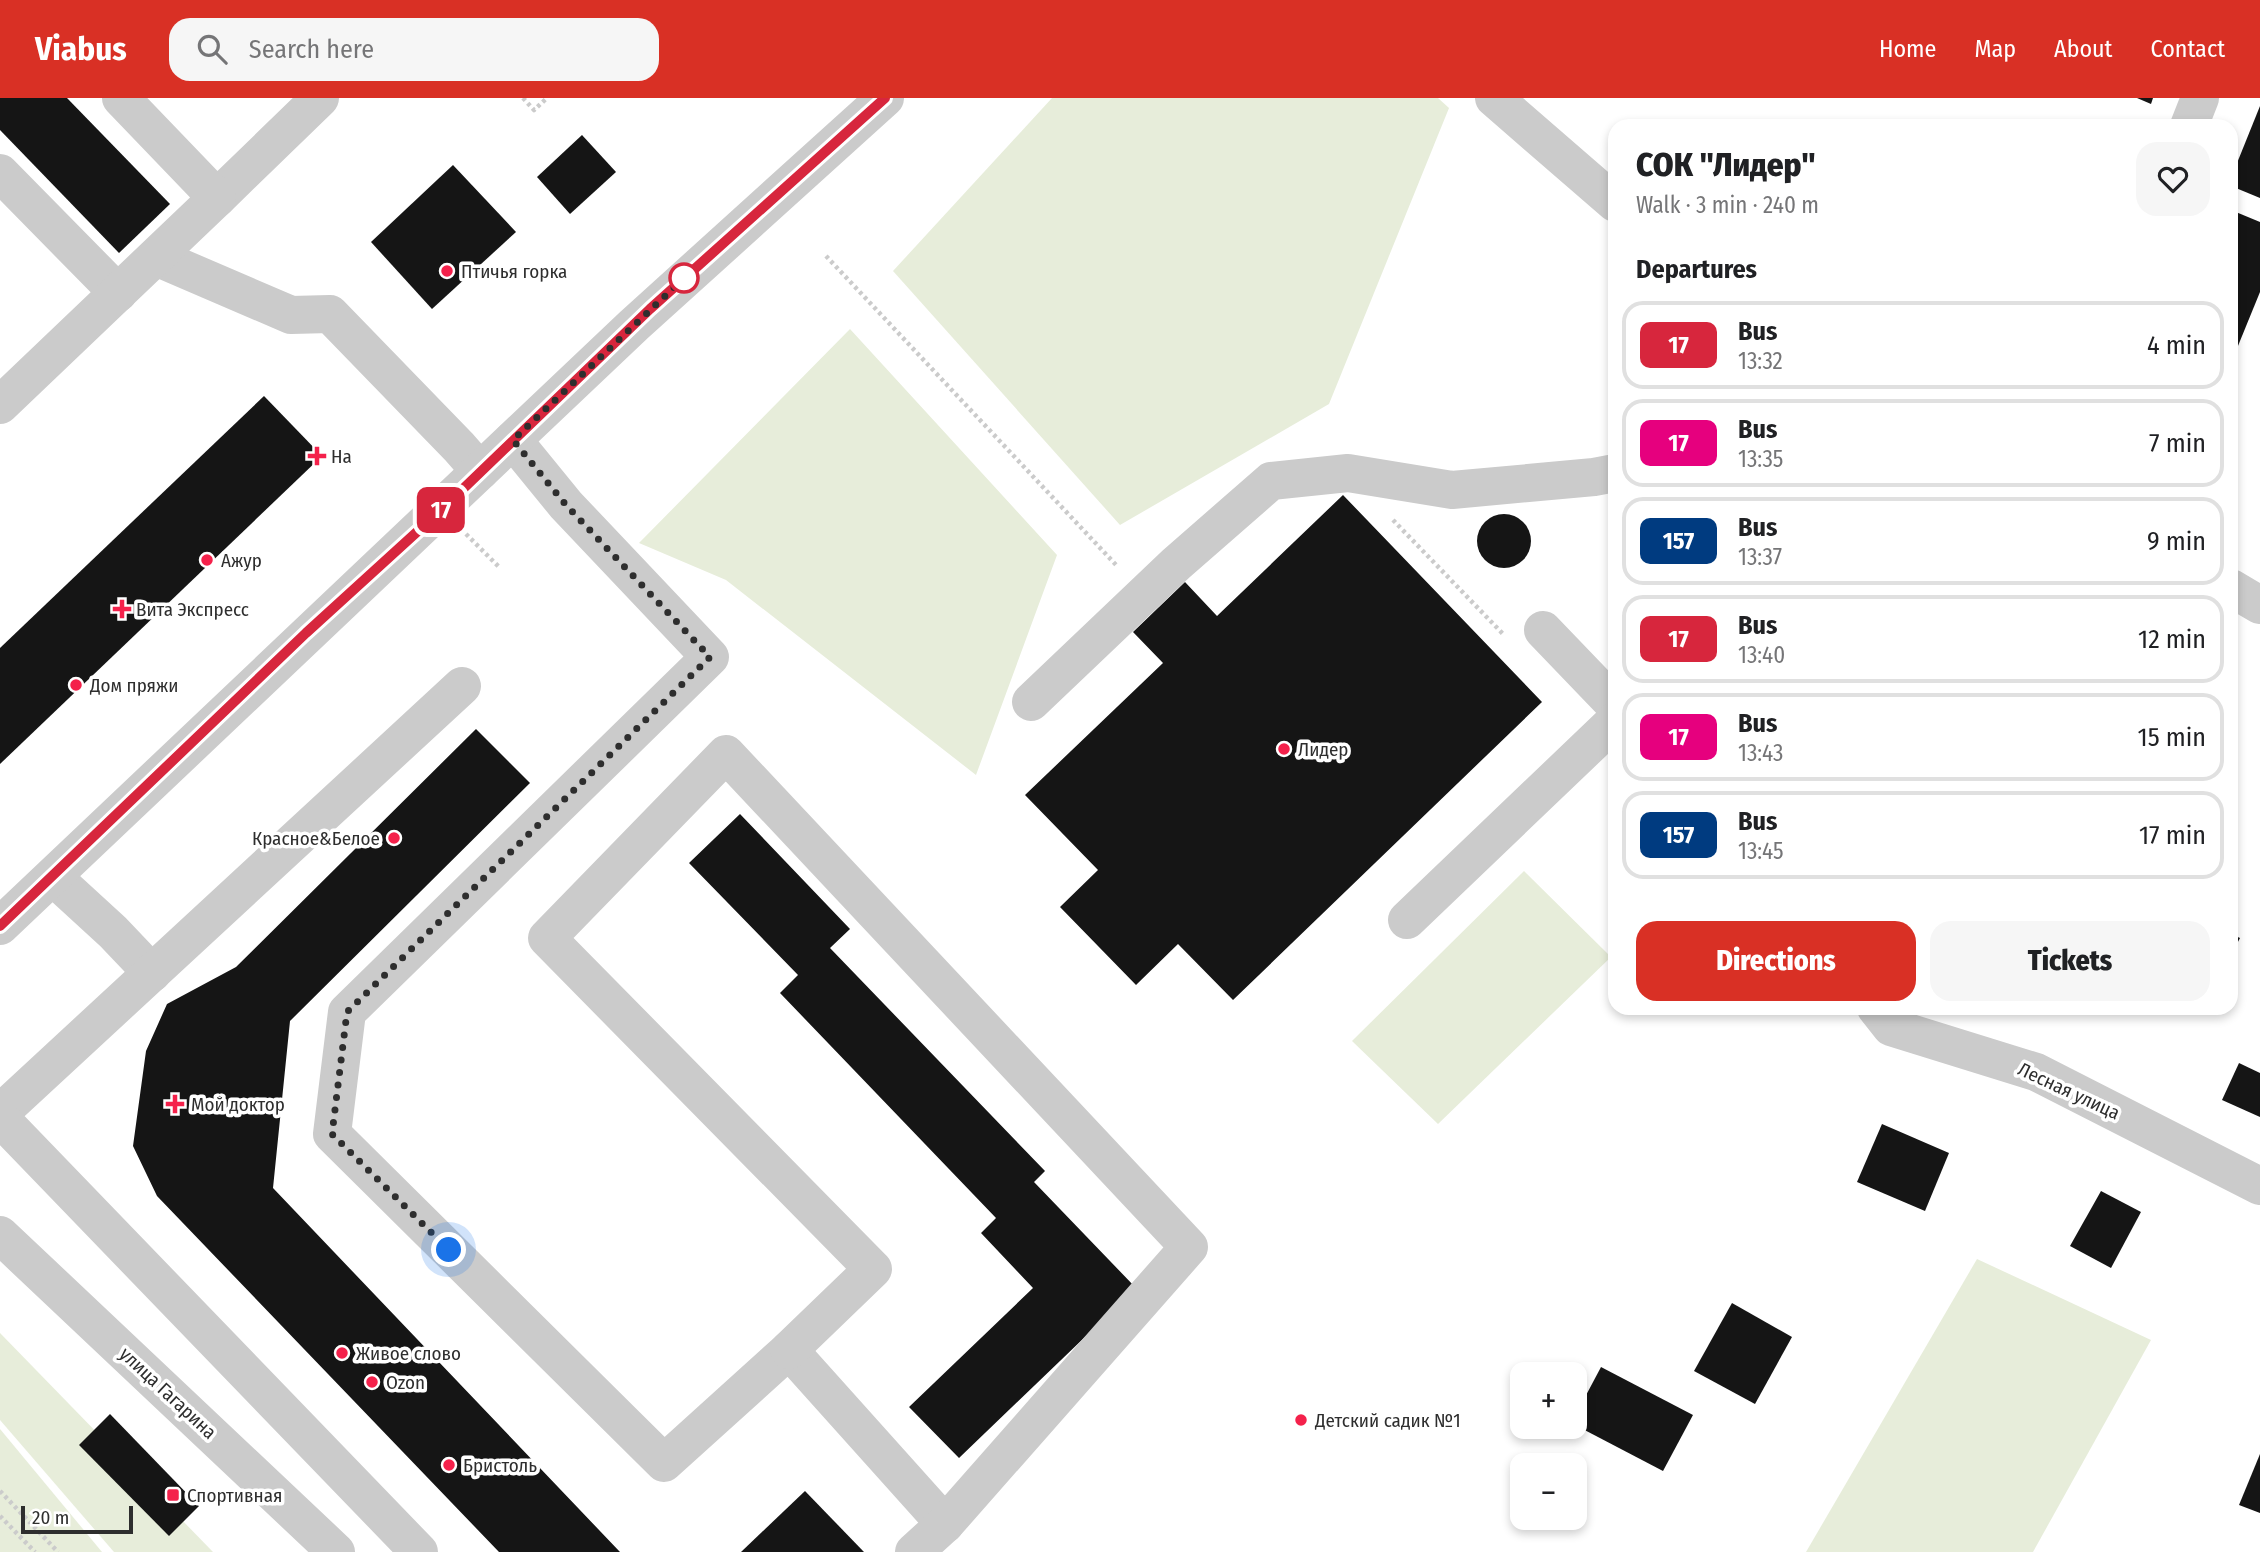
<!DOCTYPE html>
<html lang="en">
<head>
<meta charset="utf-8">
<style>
	body { margin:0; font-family:"Fira Sans Condensed",sans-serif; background:#f6f6f6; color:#202124; height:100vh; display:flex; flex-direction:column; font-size:26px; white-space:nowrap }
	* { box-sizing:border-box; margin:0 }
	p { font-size:23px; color:#757577 }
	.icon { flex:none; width:38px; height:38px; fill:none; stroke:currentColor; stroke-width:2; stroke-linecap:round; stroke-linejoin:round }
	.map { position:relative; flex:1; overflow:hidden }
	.drawer { position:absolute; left:1608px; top:21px; width:630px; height:896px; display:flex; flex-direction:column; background:#fff; border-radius:21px; box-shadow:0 4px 10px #0003 }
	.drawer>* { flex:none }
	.badge { padding:0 14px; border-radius:10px; font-size:24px; line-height:46px }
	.fabs { position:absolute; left:1510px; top:1264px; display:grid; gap:14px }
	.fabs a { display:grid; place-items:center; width:77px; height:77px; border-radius:14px; background:#fff; box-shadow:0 4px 10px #0003; font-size:35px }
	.scale { position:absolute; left:21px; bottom:18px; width:112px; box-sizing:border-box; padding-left:7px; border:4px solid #2e2e2e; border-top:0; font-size:19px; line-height:24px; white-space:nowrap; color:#2e2e2e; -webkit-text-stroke:5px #fff; paint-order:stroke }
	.you { position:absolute; width:35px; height:35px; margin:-18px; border:5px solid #fff; border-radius:50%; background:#1a73e8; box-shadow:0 0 0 10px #1a73e833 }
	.map>.badge { position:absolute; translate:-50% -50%; box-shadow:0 0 0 4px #fff }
	h2 { padding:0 28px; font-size:26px; line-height:63px }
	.round { display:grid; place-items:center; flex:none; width:74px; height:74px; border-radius:21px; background:#f6f6f6 }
	.headline { display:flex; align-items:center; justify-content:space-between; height:119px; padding:0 28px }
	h1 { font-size:33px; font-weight:800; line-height:52px }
	.action { display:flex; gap:14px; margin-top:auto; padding:14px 28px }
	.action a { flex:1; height:80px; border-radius:21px; background:#d93025; color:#fff; font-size:28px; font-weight:800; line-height:80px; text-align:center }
	.action a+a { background:#f6f6f6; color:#202124 }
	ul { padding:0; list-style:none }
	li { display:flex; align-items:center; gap:21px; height:88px; margin:0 14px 10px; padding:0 14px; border:4px solid #e0e0e0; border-radius:21px }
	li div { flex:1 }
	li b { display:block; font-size:26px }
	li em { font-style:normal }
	li .badge { min-width:77px; font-weight:700; text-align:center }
	header { display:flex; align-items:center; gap:42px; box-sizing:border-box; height:98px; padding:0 35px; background:#d93025; color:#fff }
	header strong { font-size:33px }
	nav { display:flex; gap:38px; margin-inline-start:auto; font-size:24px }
	.search { width:490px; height:63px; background:#f6f6f6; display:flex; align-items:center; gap:18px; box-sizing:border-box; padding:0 24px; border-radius:21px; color:#757577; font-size:26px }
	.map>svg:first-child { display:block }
	.green { fill:#e7edda }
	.building { fill:#151515 }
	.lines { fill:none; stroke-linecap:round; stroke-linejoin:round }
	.path { stroke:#cbcbcb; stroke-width:4.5; stroke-dasharray:3.5 3.5; stroke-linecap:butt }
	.minor { stroke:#cbcbcb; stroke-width:38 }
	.line-casing { stroke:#fff; stroke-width:16 }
	.line { stroke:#d7263d; stroke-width:10 }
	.walk { stroke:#2e2e2e; stroke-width:7; stroke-dasharray:0 12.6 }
	.poi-dot { fill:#f4214b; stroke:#fff; stroke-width:2.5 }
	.stop-dot { fill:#fff; stroke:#d7263d; stroke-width:3.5 }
	.labels { text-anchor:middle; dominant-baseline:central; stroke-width:7; stroke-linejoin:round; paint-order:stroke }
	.poi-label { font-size:19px; fill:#2e2e2e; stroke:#fff; text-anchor:start }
	.street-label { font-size:19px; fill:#2e2e2e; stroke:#fff }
</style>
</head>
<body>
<header>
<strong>Viabus</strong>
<div class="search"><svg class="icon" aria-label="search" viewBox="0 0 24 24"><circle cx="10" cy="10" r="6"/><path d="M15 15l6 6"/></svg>Search here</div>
<nav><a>Home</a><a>Map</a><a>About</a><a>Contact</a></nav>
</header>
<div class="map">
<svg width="2260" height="1454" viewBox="0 0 2260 1454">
	<rect width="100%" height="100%" fill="#fff"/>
	<!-- green -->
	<g class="green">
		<path d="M1052 0H1438L1449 10 1329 306 1120 427 893 173Z"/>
		<path d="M850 231 1057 457 976 677 726 482 639 445Z"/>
		<path d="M1524 773 1611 859 1438 1026 1352 943Z"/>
		<path d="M1977 1161 2151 1242 2033 1454H1806Z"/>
		<path d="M0 1235 213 1454H114L0 1322Z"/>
		<path d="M0 1331 102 1454H0Z"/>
	</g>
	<!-- building -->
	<g class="building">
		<path d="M0 0H67L170 106 119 155 0 32Z"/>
		<path d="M2137 0H2153L2151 6Z"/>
		<path d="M2260 8V100L2231 88V80Z"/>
		<path d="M582 37 616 74 570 116 537 79Z"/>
		<path d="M453 67 516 134 432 211 371 144Z"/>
		<path d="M2231 112 2260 124V194L2231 265Z"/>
		<path d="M264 298 322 358 0 666V550Z"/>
		<path d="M1343 397 1542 604 1233 902 1178 846 1136 887 1060 809 1098 772 1025 697 1163 565 1133 534 1185 484 1217 518Z"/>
		<circle cx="1504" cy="443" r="27"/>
		<path d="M476 631 530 685 290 923 273 1090 620 1454H499L157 1098 133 1048 146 953 167 906 236 869Z"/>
		<path d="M740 716 850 831 830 850 1045 1073 1034 1084 1136 1190 959 1360 909 1309 1033 1190 981 1135 996 1120 780 895 798 877 689 765Z"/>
		<path d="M2231 836 2240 840 2231 857Z"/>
		<path d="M2239 965 2260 975V1019L2222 1002Z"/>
		<path d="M1882 1026 1949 1055 1925 1113 1857 1084Z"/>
		<path d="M2101 1093 2141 1114 2111 1170 2070 1148Z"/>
		<path d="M1732 1205 1792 1239 1755 1306 1694 1273Z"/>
		<path d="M1601 1269 1693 1317 1663 1373 1575 1327V1318Z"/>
		<path d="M110 1316 199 1408 169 1438 79 1347Z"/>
		<path d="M2260 1356V1415L2239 1407Z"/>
		<path d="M805 1393 864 1454H741Z"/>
	</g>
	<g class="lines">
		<!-- path -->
		<g class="path">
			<path d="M523 0 534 12 547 0"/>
			<path d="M826 158 1118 469"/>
			<path d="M1393 422 1504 537"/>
			<path d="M466 436 500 470"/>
			<path d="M0 1393 58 1454"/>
			<path d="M0 1418 35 1454"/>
		</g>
		<!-- minor -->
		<g class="minor">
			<path d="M1494 0 1615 105"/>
			<path d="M2189 28 2200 0"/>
			<path d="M0 75 118 195"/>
			<path d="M217 100 320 0"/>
			<path d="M156 159 291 217 330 216 459 349 480 373"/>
			<path d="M0 307 217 100 121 0"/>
			<path d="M513 342 566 407 710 559 347 914 332 1036 664 1365 789 1252 945 1426"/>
			<path d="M2231 490 2260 507"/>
			<path d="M1543 532 1615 607"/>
			<path d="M1031 604 1176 466 1271 383 1348 375 1452 392 1594 379 1615 375"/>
			<path d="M53 779 113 834 152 875"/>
			<path d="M1407 822 1615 623"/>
			<path d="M0 828 634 227 885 0"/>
			<path d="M1876 910 1891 929 2036 974 2260 1088"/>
			<path d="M0 1015 462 588"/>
			<path d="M0 1020 419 1454"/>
			<path d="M0 1137 336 1454"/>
			<path d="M789 1252 873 1171 547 840 726 656 1189 1149 945 1426 914 1454"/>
		</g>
	</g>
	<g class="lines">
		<!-- line casing -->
		<g class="line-casing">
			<path id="line" d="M0 828 306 535 441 412 650 211 885 0"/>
		</g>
		<!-- line -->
		<use href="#line" class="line"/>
		<!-- walk -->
		<path class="walk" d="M449 1152 332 1036 347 914 710 559 566 407 513 342 684 180"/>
	</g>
	<!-- markers -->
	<g class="poi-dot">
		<circle cx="447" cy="173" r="7"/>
		<path d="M313.5 347.5h7v7h7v7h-7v7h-7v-7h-7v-7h7z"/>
		<circle cx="207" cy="462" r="7"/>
		<path d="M118.5 500.5h7v7h7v7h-7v7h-7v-7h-7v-7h7z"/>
		<circle cx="76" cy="587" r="7"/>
		<circle cx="1284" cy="651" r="7"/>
		<circle cx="394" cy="740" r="7"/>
		<path d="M171.5 995.5h7v7h7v7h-7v7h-7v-7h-7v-7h7z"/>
		<circle cx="342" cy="1255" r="7"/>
		<circle cx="372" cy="1284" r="7"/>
		<circle cx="1301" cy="1322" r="7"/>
		<circle cx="449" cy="1367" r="7"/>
		<rect x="166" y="1390" width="14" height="14" rx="3.5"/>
	</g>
	<circle class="stop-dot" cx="684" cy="180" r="14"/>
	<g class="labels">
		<!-- poi labels -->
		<g class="poi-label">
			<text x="461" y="173">Птичья горка</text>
			<text x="331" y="358">На</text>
			<text x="221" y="462">Ажур</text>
			<text x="136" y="511">Вита Экспресс</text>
			<text x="90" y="587">Дом пряжи</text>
			<text x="1298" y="651">Лидер</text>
			<text x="380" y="740" text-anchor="end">Красное&amp;Белое</text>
			<text x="191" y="1006">Мой доктор</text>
			<text x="356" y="1255">Живое слово</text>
			<text x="386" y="1284">Ozon</text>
			<text x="1315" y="1322">Детский садик №1</text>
			<text x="463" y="1367">Бристоль</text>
			<text x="187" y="1397">Спортивная</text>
		</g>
		<!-- street labels -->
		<g class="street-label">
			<text transform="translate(2069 993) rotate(25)">Лесная улица</text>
			<text transform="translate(168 1295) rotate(43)">улица Гагарина</text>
		</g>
	</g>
</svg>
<div class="fabs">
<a>+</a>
<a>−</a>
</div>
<div class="scale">20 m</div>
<div class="you" style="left:449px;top:1152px"></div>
<b class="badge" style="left:441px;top:412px;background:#d7263d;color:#fff">17</b>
<section class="drawer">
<div class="headline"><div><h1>СОК &quot;Лидер&quot;</h1><p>Walk · 3 min · 240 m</p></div><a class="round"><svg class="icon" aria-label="heart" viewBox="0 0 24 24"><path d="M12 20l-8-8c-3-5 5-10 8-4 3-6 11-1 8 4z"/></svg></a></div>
<h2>Departures</h2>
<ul>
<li><span class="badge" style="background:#d7263d;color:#fff">17</span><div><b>Bus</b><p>13:32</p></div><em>4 min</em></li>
<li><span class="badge" style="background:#e6007e;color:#fff">17</span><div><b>Bus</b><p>13:35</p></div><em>7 min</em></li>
<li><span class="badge" style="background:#003b80;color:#fff">157</span><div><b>Bus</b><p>13:37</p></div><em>9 min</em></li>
<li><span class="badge" style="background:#d7263d;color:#fff">17</span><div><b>Bus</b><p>13:40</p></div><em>12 min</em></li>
<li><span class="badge" style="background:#e6007e;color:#fff">17</span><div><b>Bus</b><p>13:43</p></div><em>15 min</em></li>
<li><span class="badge" style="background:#003b80;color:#fff">157</span><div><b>Bus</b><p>13:45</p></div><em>17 min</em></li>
</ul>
<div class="action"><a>Directions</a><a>Tickets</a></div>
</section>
</div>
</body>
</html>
